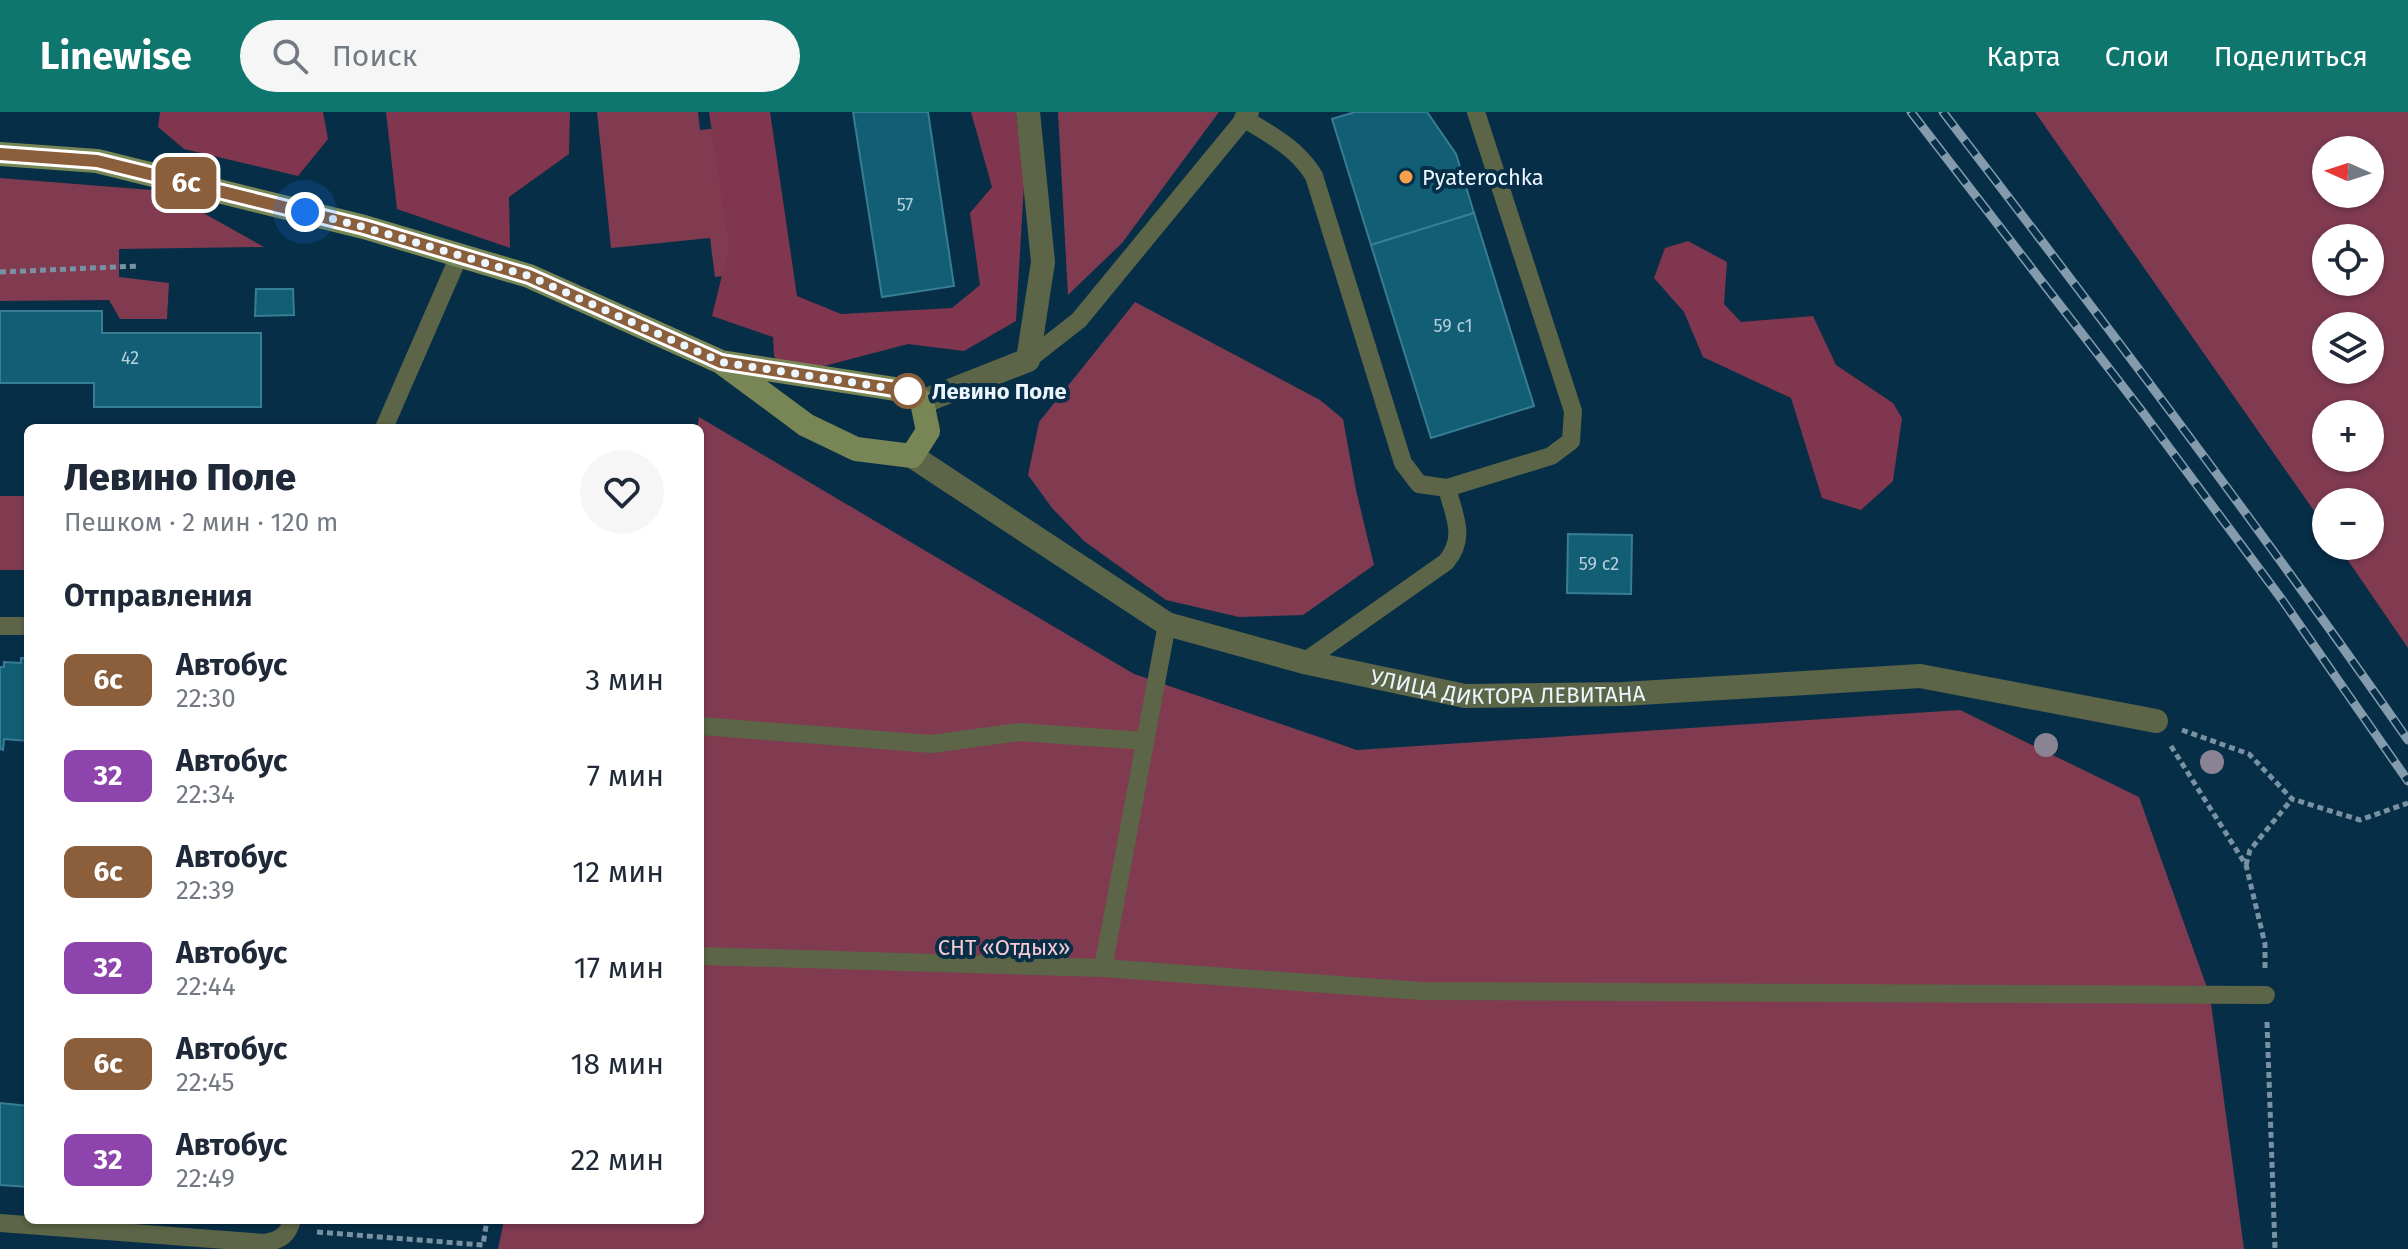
<!DOCTYPE html>
<html lang="ru">
<head>
<meta charset="utf-8">
<style>
	body { margin:0; font-family:"Fira Sans",sans-serif; background:#f6f6f7; color:#1f2937; height:100vh; display:flex; flex-direction:column; font-size:30px; white-space:nowrap }
	* { box-sizing:border-box; margin:0 }
	p { font-size:26px; color:#747a83 }
	.icon { flex:none; width:44px; height:44px; fill:none; stroke:currentColor; stroke-width:2; stroke-linecap:round; stroke-linejoin:round }
	.map { position:relative; flex:1; overflow:hidden }
	.sheet { position:absolute; left:24px; top:312px; width:680px; height:800px; display:flex; flex-direction:column; background:#fff; border-radius:12px; box-shadow:0 2px 6px #0004 }
	.sheet>* { flex:none }
	.badge { padding:0 16px; border-radius:12px; font-size:28px; line-height:52px }
	.needle { width:52px; rotate:273deg }
	.controls { position:absolute; left:2312px; top:24px; display:grid; gap:16px }
	.controls a { display:grid; place-items:center; width:72px; height:72px; border-radius:50%; background:#fff; box-shadow:0 2px 6px #0004; font-size:40px }
	.you { position:absolute; width:40px; height:40px; margin:-20px; border:6px solid #fff; border-radius:50%; background:#1a73e8; box-shadow:0 0 0 12px #1a73e833 }
	.map>.badge { position:absolute; translate:-50% -50%; box-shadow:0 0 0 4px #fff }
	h2 { padding:0 40px; font-size:30px; line-height:72px }
	.round { display:grid; place-items:center; flex:none; width:84px; height:84px; border-radius:42px; background:#f6f6f7 }
	.headline { display:flex; align-items:center; justify-content:space-between; height:136px; padding:0 40px }
	h1 { font-size:38px; font-weight:800; line-height:60px }
	ul { padding:0; list-style:none }
	li { display:flex; align-items:center; gap:24px; height:96px; padding:0 40px }
	li div { flex:1 }
	li b { display:block; font-size:30px }
	li em { font-style:normal }
	li .badge { min-width:88px; font-weight:700; text-align:center }
	header { display:flex; align-items:center; gap:48px; box-sizing:border-box; height:112px; padding:0 40px; background:#0f766e; color:#fff }
	header strong { font-size:38px }
	nav { display:flex; gap:44px; margin-inline-start:auto; font-size:28px }
	.search { width:560px; height:72px; background:#f6f6f7; display:flex; align-items:center; gap:20px; box-sizing:border-box; padding:0 28px; border-radius:44px; color:#747a83; font-size:30px }
	.map>svg:first-child { display:block }
	.green { fill:#803b51; fill-rule:evenodd }
	.forest { fill:#80364e }
	.building { fill:#125e74; stroke:#377d93; stroke-width:2 }
	.lines { fill:none; stroke-linecap:round; stroke-linejoin:round }
	.path { stroke:#7992a3; stroke-width:5; stroke-dasharray:6 4; stroke-linecap:butt }
	.lane { stroke:#5c6547; stroke-width:18 }
	.street { stroke:#5c6547; stroke-width:24 }
	.secondary { stroke:#778654; stroke-width:24 }
	.rail-casing { stroke:#849bab; stroke-width:9 }
	.rail { stroke:#072e47; stroke-width:6; stroke-dasharray:18; stroke-linecap:butt }
	.tree { fill:#8a8394 }
	.line-casing { stroke:#fff; stroke-width:18 }
	.line { stroke:#8b5e3c; stroke-width:12 }
	.walk { stroke:#ebf6fe; stroke-width:8; stroke-dasharray:0 14.4 }
	.poi-dot { fill:#f8a04b; stroke:#072e47; stroke-width:3 }
	.stop-dot { fill:#fff; stroke:#8b5e3c; stroke-width:4 }
	.labels { text-anchor:middle; dominant-baseline:central; stroke-width:8; stroke-linejoin:round; paint-order:stroke }
	.number-label { font-size:18px; fill:#b5d0dc }
	.poi-label { font-size:22px; fill:#ebf6fe; stroke:#072e47; text-anchor:start }
	.stop-label { font-size:22px; font-weight:bold; fill:#ebf6fe; stroke:#072e47; text-anchor:start }
	.street-label { font-size:22px; fill:#ebf6fe; stroke:#072e47 }
	.park-label { font-size:22px; fill:#f6c8d3; stroke:#072e47 }
</style>
</head>
<body>
<header>
<strong>Linewise</strong>
<div class="search"><svg class="icon" aria-label="search" viewBox="0 0 24 24"><circle cx="10" cy="10" r="6"/><path d="M15 15l6 6"/></svg>Поиск</div>
<nav><a>Карта</a><a>Слои</a><a>Поделиться</a></nav>
</header>
<div class="map">
<svg width="2408" height="1137" viewBox="0 0 2408 1137">
	<rect width="100%" height="100%" fill="#072e47"/>
	<!-- green -->
	<g class="green">
		<path d="M597 0H698L700 18 758 12 773 158 715 165 710 126 611 136Z"/>
		<path d="M1058 0H1219L1122 131 1068 183Z"/>
		<path d="M2035 0H2408V536L2338 434H2370V390H2326V416ZM2370 38V82H2326V38ZM2370 126V170H2326V126ZM2370 214V258H2326V214ZM2370 302V346H2326V302Z"/>
		<path d="M0 66 164 79 264 135 119 137V165L169 171 167 207H120L109 188 0 189Z"/>
		<path d="M1135 190 1320 288 1343 307 1356 378 1374 453 1303 503 1239 505 1166 488 1084 429 1052 396 1028 363 1039 310Z"/>
		<path d="M699 305 1134 562 1357 638 1960 598 2139 685 2210 884 2244 1137H498L504 1108H700V316H697Z"/>
		<rect x="0" y="384" width="28" height="74"/>
	</g>
	<!-- forest -->
	<g class="forest">
		<path d="M160 0H323L328 27 298 64 184 37 158 15Z"/>
		<path d="M386 0H570L569 42 509 85 510 136 397 97Z"/>
		<path d="M709 0H770L797 184 841 202 952 196 980 173 970 101 992 75 971 0H1016L1024 72 1016 209 964 239 908 232 809 258 777 248 774 244 773 225 712 204 729 135Z"/>
		<path d="M1688 129 1727 150 1724 192 1741 210 1813 204 1836 253 1893 291 1902 306 1893 369 1861 398 1822 386 1791 286 1703 245 1684 200 1654 166 1665 136Z"/>
	</g>
	<!-- building -->
	<g class="building">
		<path d="M853 0H928L954 174 882 185Z"/>
		<path d="M1355 0H1427L1456 42 1474 101 1371 133 1332 7Z"/>
		<path d="M1474 101 1534 294 1431 326 1371 133Z"/>
		<path d="M256 177H293L294 203 255 204Z"/>
		<path d="M0 199H102V221H261V295H94V271H0Z"/>
		<path d="M1568 422 1632 423 1631 482 1567 481Z"/>
		<path d="M21 546H28V629L4 627 3 638 0 637V555H4V550L21 551Z"/>
		<path d="M0 991 28 994V1075L0 1073Z"/>
	</g>
	<g class="lines">
		<!-- path -->
		<g class="path">
			<path d="M0 160 139 154"/>
			<path d="M2182 618 2249 642 2292 687 2360 708 2408 691"/>
			<path d="M2171 634 2246 753 2265 832V856"/>
			<path d="M2246 753 2250 738 2292 687"/>
			<path d="M2267 910 2275 1137"/>
			<path d="M317 1120 483 1133 487 1108"/>
		</g>
		<!-- lane -->
		<g class="lane">
			<path d="M1243 6C1271 23 1297 36 1314 64L1403 351 1419 372 1447 376 1551 344 1571 329 1573 299 1476 0"/>
			<path d="M1028 248 1079 208 1250 0"/>
			<path d="M384 316 459 144"/>
			<path d="M1167 512 1103 856 1421 879 2266 883"/>
			<path d="M0 514H28"/>
			<path d="M1304 550 1446 450C1467 425 1454 404 1447 376"/>
			<path d="M700 614 932 632 1019 620 1145 629"/>
			<path d="M700 844 1103 856"/>
			<path d="M0 1111 265 1131C281 1128 288 1123 292 1108"/>
		</g>
		<!-- street -->
		<g class="street">
			<path d="M922 290 1028 248 1043 150 1028 0"/>
			<path id="s1" d="M912 344 1167 512 1304 550 1465 584 1623 582 1920 564 2156 609"/>
		</g>
		<!-- secondary -->
		<path class="secondary" d="M0 42 97 49 364 115 529 164 721 250 806 313 856 337 912 344 928 319 922 290 908 279 721 250"/>
		<!-- rail casing -->
		<g class="rail-casing">
			<g id="rail">
				<path d="M1911 0 2141 298 2283 489 2408 669"/>
				<path d="M1943 0C2102 207 2259 414 2408 628"/>
			</g>
		</g>
		<!-- rail -->
		<use href="#rail" class="rail"/>
	</g>
	<!-- trees -->
	<g class="tree">
		<circle cx="2046" cy="633" r="12"/>
		<circle cx="2212" cy="650" r="12"/>
	</g>
	<g class="lines">
		<!-- line casing -->
		<g class="line-casing">
			<path id="line" d="M0 42 97 49 364 115 529 164 721 250 908 279"/>
		</g>
		<!-- line -->
		<use href="#line" class="line"/>
		<!-- walk -->
		<path class="walk" d="M305 100 364 115 529 164 721 250 908 279"/>
	</g>
	<!-- markers -->
	<circle class="poi-dot" cx="1406" cy="65" r="8"/>
	<circle class="stop-dot" cx="908" cy="279" r="16"/>
	<g class="labels">
		<!-- number labels -->
		<g class="number-label">
			<text x="905" y="93">57</text>
			<text x="1453" y="214">59 с1</text>
			<text x="130" y="246">42</text>
			<text x="1599" y="452">59 с2</text>
		</g>
		<!-- poi labels -->
		<g class="poi-label">
			<text x="1422" y="65">Pyaterochka</text>
		</g>
		<!-- stop labels -->
		<g class="stop-label">
			<text x="932" y="279">Левино Поле</text>
		</g>
		<!-- street labels -->
		<g class="street-label">
			<text stroke="none"><textPath href="#s1" startOffset="654">УЛИЦА ДИКТОРА ЛЕВИТАНА</textPath></text>
		</g>
		<!-- park labels -->
		<g class="park-label">
			<text x="1004" y="835">СНТ «Отдых»</text>
		</g>
	</g>
</svg>
<div class="controls">
<a><svg class="needle" viewBox="-14 -14 28 28"><path d="M0-13l5 13h-10z" fill="#e53935"/><path d="M0 13l5-13h-10z" fill="#747a83"/></svg></a>
<a><svg class="icon" aria-label="locate" viewBox="0 0 24 24"><circle cx="12" cy="12" r="6"/><path d="M12 2v4M12 18v4M2 12h4M18 12h4"/></svg></a>
<a><svg class="icon" aria-label="layers" viewBox="0 0 24 24"><path d="M12 4l9 5-9 5-9-5zM3 14l9 5 9-5"/></svg></a>
<a>+</a>
<a>−</a>
</div>
<div class="you" style="left:305px;top:100px"></div>
<b class="badge" style="left:186px;top:71px;background:#8b5e3c;color:#fff">6c</b>
<section class="sheet">
<div class="headline"><div><h1>Левино Поле</h1><p>Пешком · 2 мин · 120 m</p></div><a class="round"><svg class="icon" aria-label="heart" viewBox="0 0 24 24"><path d="M12 20l-8-8c-3-5 5-10 8-4 3-6 11-1 8 4z"/></svg></a></div>
<h2>Отправления</h2>
<ul>
<li><span class="badge" style="background:#8b5e3c;color:#fff">6c</span><div><b>Автобус</b><p>22:30</p></div><em>3 мин</em></li>
<li><span class="badge" style="background:#8e44ad;color:#fff">32</span><div><b>Автобус</b><p>22:34</p></div><em>7 мин</em></li>
<li><span class="badge" style="background:#8b5e3c;color:#fff">6c</span><div><b>Автобус</b><p>22:39</p></div><em>12 мин</em></li>
<li><span class="badge" style="background:#8e44ad;color:#fff">32</span><div><b>Автобус</b><p>22:44</p></div><em>17 мин</em></li>
<li><span class="badge" style="background:#8b5e3c;color:#fff">6c</span><div><b>Автобус</b><p>22:45</p></div><em>18 мин</em></li>
<li><span class="badge" style="background:#8e44ad;color:#fff">32</span><div><b>Автобус</b><p>22:49</p></div><em>22 мин</em></li>
</ul>
</section>
</div>
</body>
</html>
